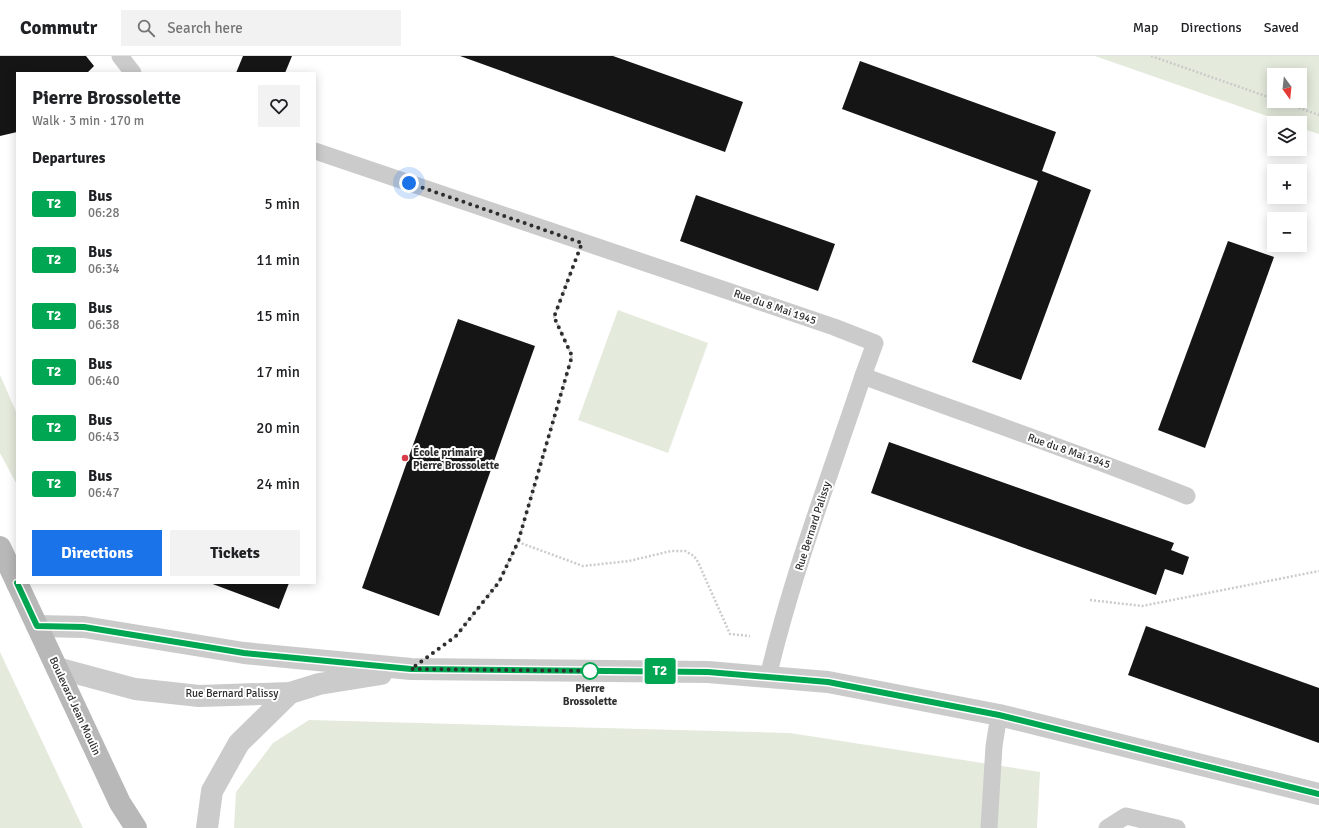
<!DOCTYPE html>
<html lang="en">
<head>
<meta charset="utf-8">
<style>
	body { margin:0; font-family:Signika,sans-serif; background:#f2f2f2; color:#202124; height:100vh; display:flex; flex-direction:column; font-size:15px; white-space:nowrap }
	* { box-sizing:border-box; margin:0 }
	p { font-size:13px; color:#757577 }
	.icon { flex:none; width:22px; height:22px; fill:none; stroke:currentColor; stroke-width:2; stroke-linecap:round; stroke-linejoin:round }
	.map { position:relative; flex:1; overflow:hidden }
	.side { position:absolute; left:16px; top:16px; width:300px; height:512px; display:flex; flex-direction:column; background:#fff; border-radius:0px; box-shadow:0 2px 10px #0003 }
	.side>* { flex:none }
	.badge { padding:0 8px; border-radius:3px; font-size:14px; line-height:26px }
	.needle { width:26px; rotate:165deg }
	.fabs { position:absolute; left:1267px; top:12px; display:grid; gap:8px }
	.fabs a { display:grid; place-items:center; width:40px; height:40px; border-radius:0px; background:#fff; box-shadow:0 2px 10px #0003; font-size:20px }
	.you { position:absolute; width:20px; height:20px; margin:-10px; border:3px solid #fff; border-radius:50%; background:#1a73e8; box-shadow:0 0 0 6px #1a73e833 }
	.map>.badge { position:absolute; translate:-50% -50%; box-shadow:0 0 0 2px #fff }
	h2 { padding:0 16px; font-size:15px; line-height:36px }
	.round { display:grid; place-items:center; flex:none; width:42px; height:42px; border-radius:0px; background:#f2f2f2 }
	.head { display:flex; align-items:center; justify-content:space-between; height:68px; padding:0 16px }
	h1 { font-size:19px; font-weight:700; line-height:30px }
	.button { display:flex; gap:8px; margin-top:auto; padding:8px 16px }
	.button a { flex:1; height:46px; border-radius:0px; background:#1a73e8; color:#fff; font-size:16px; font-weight:700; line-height:46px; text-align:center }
	.button a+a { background:#f2f2f2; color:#202124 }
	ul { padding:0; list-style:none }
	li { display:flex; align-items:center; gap:12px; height:56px; padding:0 16px }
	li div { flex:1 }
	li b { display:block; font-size:15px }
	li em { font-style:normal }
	li .badge { min-width:44px; font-weight:700; text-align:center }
	header { display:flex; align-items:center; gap:24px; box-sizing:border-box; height:56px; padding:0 20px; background:#fff; border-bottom:1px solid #e0e0e0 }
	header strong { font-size:19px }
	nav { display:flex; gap:22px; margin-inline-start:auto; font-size:14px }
	.search { width:280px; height:36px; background:#f2f2f2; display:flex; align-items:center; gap:10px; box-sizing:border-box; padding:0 14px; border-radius:0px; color:#757577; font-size:15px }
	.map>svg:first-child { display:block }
	.green { fill:#e4eadc; fill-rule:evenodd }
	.building { fill:#151515 }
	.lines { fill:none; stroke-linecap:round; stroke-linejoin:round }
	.path { stroke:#cbcbcb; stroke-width:2.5; stroke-dasharray:2 2; stroke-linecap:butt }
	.service { stroke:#cbcbcb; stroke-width:17 }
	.tertiary { stroke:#cbcbcb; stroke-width:22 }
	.secondary { stroke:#b8b8b8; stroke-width:22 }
	.line-casing { stroke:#fff; stroke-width:9 }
	.line { stroke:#00a651; stroke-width:6 }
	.walk { stroke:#2e2e2e; stroke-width:4; stroke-dasharray:0 7.2 }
	.poi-dot { fill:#d83c4a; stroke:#fff; stroke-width:1.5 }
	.stop-dot { fill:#fff; stroke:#00a651; stroke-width:2 }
	.labels { text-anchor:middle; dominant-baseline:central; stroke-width:4; stroke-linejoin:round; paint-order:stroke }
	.street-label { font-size:11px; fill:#2e2e2e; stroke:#fff }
	.poi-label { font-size:11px; font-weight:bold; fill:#2e2e2e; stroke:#fff; text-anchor:start }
	.stop-label { font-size:11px; font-weight:bold; fill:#2e2e2e; stroke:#fff }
</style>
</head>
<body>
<header>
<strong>Commutr</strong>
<div class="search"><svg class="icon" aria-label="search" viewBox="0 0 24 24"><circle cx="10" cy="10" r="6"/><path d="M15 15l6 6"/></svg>Search here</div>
<nav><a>Map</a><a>Directions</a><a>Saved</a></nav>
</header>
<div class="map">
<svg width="1319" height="772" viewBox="0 0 1319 772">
	<rect width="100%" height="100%" fill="#fff"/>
	<!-- green -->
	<g class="green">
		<path d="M1095 0H1319V78L1300 72V67H1287ZM1274 19H1300V45H1274Z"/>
		<path d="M618 254 708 287 668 397 578 364Z"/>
		<path d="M0 319 17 358V429L0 397Z"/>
		<path d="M0 596 7 611 83 772H0Z"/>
		<path d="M309 664 790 677 1040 716 1037 772H234L236 736 273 687Z"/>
	</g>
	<!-- building -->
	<g class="building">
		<path d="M0 0H86L94 10 87 17H17V76L0 80Z"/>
		<path d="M243 0H292L285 17H236Z"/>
		<path d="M460 0H613L743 46 725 96Z"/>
		<path d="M860 5 1056 76 1042 115 1091 134 1021 324 972 306 1038 125 842 53Z"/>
		<path d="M696 139 835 188 818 235 680 185Z"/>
		<path d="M1228 185 1274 201 1205 392 1158 374Z"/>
		<path d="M458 263 535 290 439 560 362 532Z"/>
		<path d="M889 386 1174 487 1171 494 1189 501 1183 519 1165 513 1156 539 871 437Z"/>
		<path d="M210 527H289L279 553Z"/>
		<path d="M1146 570 1319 632V687L1128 619Z"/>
	</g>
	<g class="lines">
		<!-- path -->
		<g class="path">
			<path d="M1151 0 1274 43"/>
			<path d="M1280 45 1319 59"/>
			<path d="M518 486 583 510 629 505 671 495H685L694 500 698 506 730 578 750 580"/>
			<path d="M1090 544 1142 550 1319 515"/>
			<path d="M450 584 456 580 499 526 518 486 572 300 554 261 573 210"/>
		</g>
		<!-- service -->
		<g class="service">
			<path d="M120 0 133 17"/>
			<path d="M315 95 834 271 875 287 863 320C971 360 1080 397 1187 440"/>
			<path d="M768 621C792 519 830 419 863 320"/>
			<path d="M989 772 994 690 999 659"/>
			<path d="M1107 772 1126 760 1177 772"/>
		</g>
		<!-- tertiary -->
		<g class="tertiary">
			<path d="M37 570 84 571 244 597 411 613 708 616 828 626 999 659 1319 738"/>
			<path d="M57 612 135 633 199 640 290 637 319 628 381 618"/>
			<path d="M207 772 212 735 239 687 290 637"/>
		</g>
		<!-- secondary -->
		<g class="secondary">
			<path d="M0 491 17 527"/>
			<path d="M17 527 120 747 136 772"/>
		</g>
	</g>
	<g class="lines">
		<!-- line casing -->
		<g class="line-casing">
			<path id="line" d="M17 527 37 570 84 571 244 597 411 613 708 616 828 626 999 659 1319 738"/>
		</g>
		<!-- line -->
		<use href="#line" class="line"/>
		<!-- walk -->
		<path class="walk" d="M409 127 582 187 554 261 572 300 518 486 499 526 456 580 411 613 592 615H590"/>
	</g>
	<!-- markers -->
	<circle class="poi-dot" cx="405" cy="402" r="4"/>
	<circle class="stop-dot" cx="590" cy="615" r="8"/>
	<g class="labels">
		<!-- street labels -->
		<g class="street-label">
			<text transform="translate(775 251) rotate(19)">Rue du 8 Mai 1945</text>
			<text transform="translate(1069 395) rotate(19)">Rue du 8 Mai 1945</text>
			<text transform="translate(813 470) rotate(-72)">Rue Bernard Palissy</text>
			<text x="232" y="637">Rue Bernard Palissy</text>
			<text transform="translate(75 650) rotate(65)">Boulevard Jean Moulin</text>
		</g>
		<!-- poi labels -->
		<g class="poi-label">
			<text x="413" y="396">École primaire<tspan x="413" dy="13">Pierre Brossolette</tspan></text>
		</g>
		<!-- stop labels -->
		<g class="stop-label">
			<text x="590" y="632">Pierre<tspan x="590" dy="13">Brossolette</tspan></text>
		</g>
	</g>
</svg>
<div class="fabs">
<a><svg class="needle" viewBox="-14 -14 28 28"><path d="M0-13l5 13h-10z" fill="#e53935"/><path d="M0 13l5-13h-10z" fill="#757577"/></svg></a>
<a><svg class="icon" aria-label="layers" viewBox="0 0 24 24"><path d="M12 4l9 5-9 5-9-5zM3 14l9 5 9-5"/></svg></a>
<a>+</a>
<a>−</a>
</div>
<div class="you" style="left:409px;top:127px"></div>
<b class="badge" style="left:660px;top:615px;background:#00a651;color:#fff">T2</b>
<section class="side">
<div class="head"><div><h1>Pierre Brossolette</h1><p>Walk · 3 min · 170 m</p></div><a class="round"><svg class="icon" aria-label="heart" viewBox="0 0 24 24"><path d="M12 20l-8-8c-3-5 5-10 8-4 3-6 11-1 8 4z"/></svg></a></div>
<h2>Departures</h2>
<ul>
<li><span class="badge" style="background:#00a651;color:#fff">T2</span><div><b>Bus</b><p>06:28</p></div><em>5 min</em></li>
<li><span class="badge" style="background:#00a651;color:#fff">T2</span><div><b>Bus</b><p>06:34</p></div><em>11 min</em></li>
<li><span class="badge" style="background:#00a651;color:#fff">T2</span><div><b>Bus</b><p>06:38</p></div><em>15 min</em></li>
<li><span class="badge" style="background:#00a651;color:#fff">T2</span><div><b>Bus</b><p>06:40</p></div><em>17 min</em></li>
<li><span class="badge" style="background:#00a651;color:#fff">T2</span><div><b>Bus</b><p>06:43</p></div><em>20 min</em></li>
<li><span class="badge" style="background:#00a651;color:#fff">T2</span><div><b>Bus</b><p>06:47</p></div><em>24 min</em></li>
</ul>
<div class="button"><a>Directions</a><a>Tickets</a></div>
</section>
</div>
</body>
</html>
